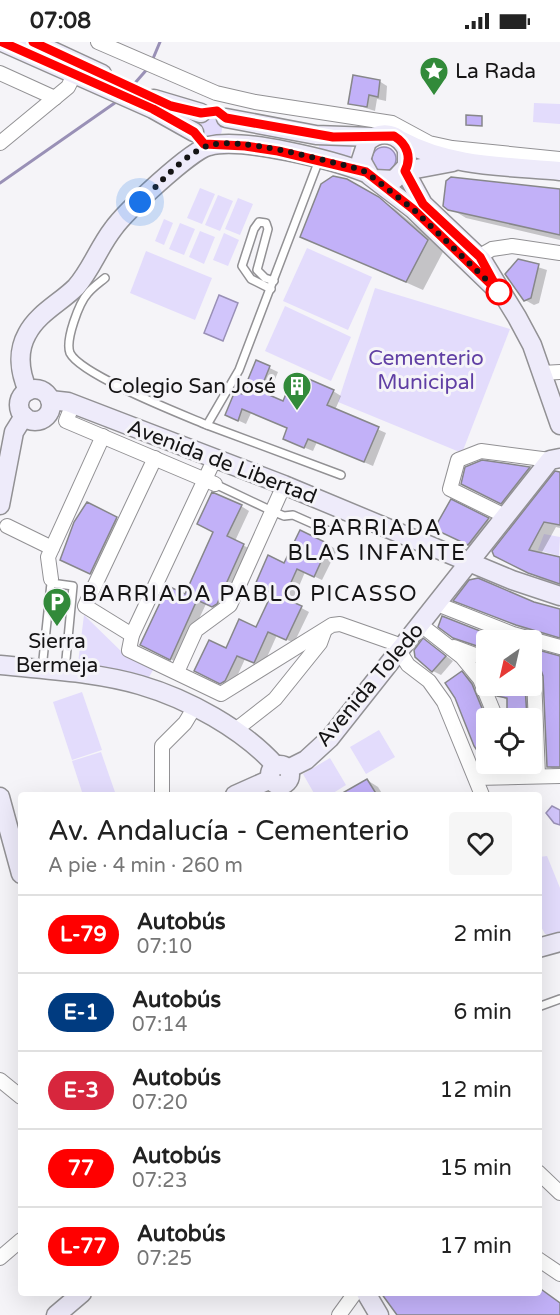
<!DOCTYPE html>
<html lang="es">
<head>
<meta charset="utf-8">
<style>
	body { margin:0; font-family:"Varela Round",sans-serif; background:#f6f6f6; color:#222; height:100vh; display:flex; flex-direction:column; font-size:22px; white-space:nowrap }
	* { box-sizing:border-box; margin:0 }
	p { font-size:20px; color:#767676 }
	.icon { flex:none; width:33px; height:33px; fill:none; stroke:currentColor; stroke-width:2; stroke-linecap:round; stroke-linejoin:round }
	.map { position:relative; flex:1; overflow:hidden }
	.side { position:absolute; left:18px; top:750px; width:524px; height:504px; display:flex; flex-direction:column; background:#fff; border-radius:6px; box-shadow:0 6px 24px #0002 }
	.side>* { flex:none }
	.badge { padding:0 12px; border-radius:20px; font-size:21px; line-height:39px }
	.needle { width:39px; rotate:214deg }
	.fabs { position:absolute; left:476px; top:588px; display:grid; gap:12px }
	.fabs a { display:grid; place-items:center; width:66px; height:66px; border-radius:6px; background:#fff; box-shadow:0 6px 24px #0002; font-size:30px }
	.you { position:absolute; width:30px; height:30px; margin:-15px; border:4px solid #fff; border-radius:50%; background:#1a73e8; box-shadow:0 0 0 9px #1a73e833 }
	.map>.badge { position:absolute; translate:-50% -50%; box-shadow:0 0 0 3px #fff }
	.round { display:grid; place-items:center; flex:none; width:63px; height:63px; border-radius:6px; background:#f6f6f6 }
	.head { display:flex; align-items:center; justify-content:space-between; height:102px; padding:0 30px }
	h1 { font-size:28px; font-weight:600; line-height:45px }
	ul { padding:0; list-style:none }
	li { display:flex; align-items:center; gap:18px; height:78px; padding:0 30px; border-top:2px solid #e0e0e0 }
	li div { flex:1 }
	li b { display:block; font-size:22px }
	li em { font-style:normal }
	li .badge { min-width:66px; font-weight:700; text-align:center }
	.status { display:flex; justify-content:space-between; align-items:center; height:42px; padding:0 30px; background:#fff; direction:ltr }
	.status svg { height:16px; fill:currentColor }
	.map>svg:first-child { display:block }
	.green { fill:#e3dcfc }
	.water { fill:#d1c5fb; stroke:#9990b6; stroke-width:1.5 }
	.shadow { fill:#0003 }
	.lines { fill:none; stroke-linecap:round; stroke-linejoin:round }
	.stream { stroke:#9990b6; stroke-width:3 }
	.building { fill:#c2b1f8; stroke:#87878a; stroke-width:1.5 }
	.lane-casing { stroke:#929194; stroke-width:10 }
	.street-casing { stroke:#929194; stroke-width:16 }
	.secondary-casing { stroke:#929194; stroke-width:21 }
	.lane { stroke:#fff; stroke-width:7 }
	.street { stroke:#fff; stroke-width:14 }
	.secondary { stroke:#eeebfa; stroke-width:18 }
	.line-casing { stroke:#fff; stroke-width:14 }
	.line { stroke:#f00; stroke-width:9 }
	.walk { stroke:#151415; stroke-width:6; stroke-dasharray:0 10.8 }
	.stop-dot { fill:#fff; stroke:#f00; stroke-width:3 }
	.labels { text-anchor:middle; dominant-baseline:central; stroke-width:6; stroke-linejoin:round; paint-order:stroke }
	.poi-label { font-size:21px; fill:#151415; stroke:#f5f4f8; text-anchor:start }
	.park-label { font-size:21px; fill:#603fa4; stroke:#f5f4f8 }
	.street-label { font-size:21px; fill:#151415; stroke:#f5f4f8 }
	.neighbourhood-label { font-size:22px; letter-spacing:1.5px; fill:#151415; stroke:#f5f4f8 }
</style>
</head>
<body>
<div class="status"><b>07:08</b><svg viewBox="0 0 49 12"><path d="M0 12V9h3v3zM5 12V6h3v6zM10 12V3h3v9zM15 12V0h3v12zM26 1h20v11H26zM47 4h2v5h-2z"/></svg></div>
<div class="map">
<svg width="560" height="1273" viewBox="0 0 560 1273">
	<rect width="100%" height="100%" fill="#f5f4f8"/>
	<!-- green -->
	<g class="green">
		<path d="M534 61 560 62V82L533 80Z"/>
		<circle cx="211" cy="87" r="11"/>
		<path d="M320 101 352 103 350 117 318 109Z"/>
		<path d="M200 146 215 152 202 182 187 176Z"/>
		<path d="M218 153 233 159 220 189 205 183Z"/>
		<path d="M238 156 253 162 240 193 225 187Z"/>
		<path d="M164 177 173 181 164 203 155 199Z"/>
		<path d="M180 181 195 187 184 213 169 207Z"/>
		<path d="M200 189 215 195 204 222 189 215Z"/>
		<path d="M224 191 239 198 228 224 213 218Z"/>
		<path d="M307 206 372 235 348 288 283 259Z"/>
		<path d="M146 209 212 236 195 278 130 251Z"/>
		<path d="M375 246 510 287 462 411 338 360Z"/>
		<path d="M285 264 351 295 331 339 265 309Z"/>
		<path d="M544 492 560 495 559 514 538 508Z"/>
		<path d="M84 573 127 615 153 628 148 637 77 629Z"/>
		<path d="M82 650 102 708 72 718 53 660Z"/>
		<path d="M379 688 395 715 366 732 350 705Z"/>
		<path d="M101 710 116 753H83L72 719Z"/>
		<path d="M330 716 346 743 330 753H315L303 732Z"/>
		<path d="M547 814 560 846V890L551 894 545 892 539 881V815Z"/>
	</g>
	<!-- water -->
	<g class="water">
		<circle cx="384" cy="117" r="12"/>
		<path d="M219 253 238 261 223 299 204 291Z"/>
		<path d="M552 764 560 768V783L554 781 546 771Z"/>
	</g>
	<!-- shadow -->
	<g class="shadow">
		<path d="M379 39 387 44 386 59 377 57 375 69 350 61Z"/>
		<path d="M347 138 395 167 444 208 423 248 302 194Z"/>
		<path d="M550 146 560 147V198L466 176 445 163 547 149Z"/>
		<path d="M519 219 547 228 539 261 534 263 525 258Z"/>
		<path d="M257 320 278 330 268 354 284 361 333 349 341 354 335 368 386 391 373 424 317 400 313 409 293 401 289 387 251 371 246 382 235 377Z"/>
		<path d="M482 420 530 426 540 432 513 467 474 448Z"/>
		<path d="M560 432V486L556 485 541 512 560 517V544L541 537 507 519Z"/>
		<path d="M451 459 499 484 480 509 447 493Z"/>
		<path d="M88 462 128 482 102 537 62 518Z"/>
		<path d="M241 464 249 469 235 499 252 508 221 569 206 562 178 621 150 607Z"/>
		<path d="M329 503 337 508 322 538 305 530 292 561 309 570 294 601 277 593 263 624 245 617 233 643 230 645 204 633 226 608 257 587 285 523Z"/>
		<path d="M455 558 534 562 560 568V598L529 589Z"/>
		<path d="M453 595 497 597 500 598H486V609Z"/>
		<path d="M424 598 453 619 441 633 433 629Z"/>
		<path d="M531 608 560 615V731L548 724 544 633 542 630 536 633 539 731 515 732 493 722H531V676H508L509 659 498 653 494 644H531Z"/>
		<path d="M462 631 473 637 495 676H486V717Z"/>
		<path d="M367 738 378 745 383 753H339Z"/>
	</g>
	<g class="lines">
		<!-- stream -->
		<g class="stream">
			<path d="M152 19 160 0"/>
			<path d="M128 49 149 25"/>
			<path d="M0 141 119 58"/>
		</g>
	</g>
	<!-- building -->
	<g class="building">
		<path d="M353 33 380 38 378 55 369 53 367 65 348 62Z"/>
		<path d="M466 73 482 74V84L466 83Z"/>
		<path d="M333 134 347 137 379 155 428 198 406 240 300 195 321 142Z"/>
		<path d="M451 135 560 147V193L448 168 443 164 446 139Z"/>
		<path d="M518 217 539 222 531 256 524 259 505 232Z"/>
		<path d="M256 318 270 324 260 349 283 359 295 331 334 348 327 363 379 385 364 420 308 397 304 406 283 397 287 386 242 367 238 379 225 373 235 349 242 352Z"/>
		<path d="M482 418 530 425 501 462 461 442 465 425Z"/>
		<path d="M555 429 560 430V483L544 480 529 508 560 515V542L528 531 494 514 492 509Z"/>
		<path d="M212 450 242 463 227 494 244 502 217 562 212 565 197 558 170 618 140 603 168 544 185 552 213 490 197 482Z"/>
		<path d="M451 457 489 476 468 503 434 487Z"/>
		<path d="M87 460 117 475 90 532 60 518 74 480Z"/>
		<path d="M300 488 329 502 314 535 297 527 284 556 302 564 286 598 268 590 254 621 237 614 225 639 220 642 194 629 209 598 226 606 239 577 256 585 272 551 255 543 268 513 284 521Z"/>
		<path d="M478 536 534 560 560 567V596L516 583 453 559 469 538Z"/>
		<path d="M442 574 498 596 496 598H486V607L453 596 438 585Z"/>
		<path d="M423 596 446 614 432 630 415 615 414 608Z"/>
		<path d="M531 606 560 614V725H547L543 634 541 628 531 624Z"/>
		<path d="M462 629 472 642 486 676V722L474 704 455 656 445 641Z"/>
		<path d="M492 644H525L527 676H507V656L497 654Z"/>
		<path d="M367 737 377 753H339Z"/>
		<path d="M538 1245 560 1261V1273H397L381 1251H538Z"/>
	</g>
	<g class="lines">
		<!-- lane casing -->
		<g class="lane-casing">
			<g id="lane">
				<path d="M105 236C99 241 93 245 88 251 79 261 65 298 70 311 81 333 181 372 207 383L239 328 319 118"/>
				<path d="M271 247 251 237 242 224 254 187 259 180 266 181 268 187 257 228 265 236 274 239"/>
				<path d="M207 383 341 433"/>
				<path d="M215 442 272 469 284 474 293 473 329 489"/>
				<path d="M42 627 51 541 73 544 65 628"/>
				<path d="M538 965 560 957"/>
			</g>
		</g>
		<!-- street casing -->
		<g class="street-casing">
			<g id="street">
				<path d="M98 0 216 51 255 60 392 81 429 101 452 106 560 117"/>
				<path d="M0 31 55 56"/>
				<path d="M0 101 68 45 74 33"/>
				<path d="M471 215 476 216 492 207 512 204 560 211"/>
				<path d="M542 331 560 330"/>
				<path d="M73 362 66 379 215 442"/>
				<path d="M215 416 132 593 129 608 221 652 332 583 340 582 394 601 408 623 429 639 444 660 482 753"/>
				<path d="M505 474 450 447 458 418 481 409 550 418"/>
				<path d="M7 484 52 506"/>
				<path d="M51 537 48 515 103 394"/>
				<path d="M437 562 513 592 560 605"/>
				<path d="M421 583 462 615 480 637 496 676"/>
				<path d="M132 593 85 564 155 416"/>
				<path d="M454 605 486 617"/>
				<path d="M177 630 196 588 230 563 284 443"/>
				<path d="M531 633 534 634 538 734"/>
				<path d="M234 689 275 657 320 601 324 590"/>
				<path d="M476 736 560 734"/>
				<path d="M162 753V704L185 681 194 666"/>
				<path d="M0 1038 21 1055"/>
				<path d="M538 1130 560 1151"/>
				<path d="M0 1216 21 1198"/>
				<path d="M538 1217 560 1232"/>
				<path d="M339 1273 355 1251"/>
			</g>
		</g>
		<!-- secondary casing -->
		<g class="secondary-casing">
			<g id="secondary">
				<path d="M2 0 153 67 194 90"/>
				<path d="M33 0 102 32"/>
				<path d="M154 57 201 71"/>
				<path d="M226 76 316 93 372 95"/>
				<path d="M402 99C450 125 507 124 560 129"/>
				<path d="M405 129 423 162 482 218 517 275 532 303 560 383"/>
				<path d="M405 129 453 120"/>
				<path d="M374 137 394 138 407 124V108C399 91 381 87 367 100L361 118 370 134 413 167 499 250"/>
				<circle cx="35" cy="363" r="16"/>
				<path d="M28 349C20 331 17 310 27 292 38 271 60 261 76 245 91 228 99 205 113 187 125 170 191 108 209 104 242 95 333 118 366 131"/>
				<path d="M50 358 68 360 284 443 512 538 560 554"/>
				<path d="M0 463 14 390 24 374"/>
				<path d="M0 623C46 628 96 630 140 643 188 657 243 687 276 724"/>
				<circle cx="280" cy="733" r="10"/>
				<path d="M288 727 306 718 330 696 550 418 560 416"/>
				<path d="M235 753 271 737"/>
				<path d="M0 755 21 832"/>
				<path d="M538 906 560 900"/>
				<path d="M366 1251 379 1273"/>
				<path d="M56 1273 82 1251"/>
			</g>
		</g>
		<!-- lane -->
		<use href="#lane" class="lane"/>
		<!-- street -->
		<use href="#street" class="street"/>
		<!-- secondary -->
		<use href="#secondary" class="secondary"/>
	</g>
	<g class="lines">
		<!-- line casing -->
		<g class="line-casing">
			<path id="line" d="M2 0 153 67 194 90 204 102 245 104 278 109 366 130 413 167 499 250 480 215 423 162 405 129C412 115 407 102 394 94L333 95 226 76 217 69 201 71 171 64 33 0"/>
		</g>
		<!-- line -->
		<use href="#line" class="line"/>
		<!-- walk -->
		<path class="walk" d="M140 160C160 142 182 114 207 104 237 93 320 118 352 125L366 130 413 167 499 250"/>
	</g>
	<!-- icons -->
	<defs>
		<g id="sight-pin" transform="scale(1.5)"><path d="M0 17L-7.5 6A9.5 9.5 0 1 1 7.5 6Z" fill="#328a3a" stroke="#f5f4f8"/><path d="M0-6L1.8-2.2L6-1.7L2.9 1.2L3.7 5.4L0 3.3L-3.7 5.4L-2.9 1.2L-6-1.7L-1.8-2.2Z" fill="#fff"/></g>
		<g id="building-pin" transform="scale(1.5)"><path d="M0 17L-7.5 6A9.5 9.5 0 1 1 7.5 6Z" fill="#328a3a" stroke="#f5f4f8"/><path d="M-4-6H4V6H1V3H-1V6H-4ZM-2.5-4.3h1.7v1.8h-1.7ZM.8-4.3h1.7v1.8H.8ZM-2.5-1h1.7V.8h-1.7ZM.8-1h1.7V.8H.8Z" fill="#fff"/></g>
		<g id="parking-pin" transform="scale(1.5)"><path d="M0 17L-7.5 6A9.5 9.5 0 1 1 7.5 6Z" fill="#328a3a" stroke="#f5f4f8"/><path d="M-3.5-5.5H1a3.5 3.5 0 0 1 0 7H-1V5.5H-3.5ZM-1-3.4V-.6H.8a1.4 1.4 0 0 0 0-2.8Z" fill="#fff"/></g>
	</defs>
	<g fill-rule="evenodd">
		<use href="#sight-pin" x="434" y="29"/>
		<use href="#building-pin" x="297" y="344"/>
		<use href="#parking-pin" x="57" y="560"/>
	</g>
	<!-- markers -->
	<circle class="stop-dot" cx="499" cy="250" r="12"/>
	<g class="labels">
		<!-- poi labels -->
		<g class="poi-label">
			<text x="455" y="29">La Rada</text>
			<text x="276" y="344" text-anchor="end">Colegio San José</text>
			<text x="57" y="599" text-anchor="middle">Sierra<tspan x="57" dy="24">Bermeja</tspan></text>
		</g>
		<!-- park labels -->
		<g class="park-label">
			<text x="426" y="316">Cementerio<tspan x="426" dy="24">Municipal</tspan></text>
		</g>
		<!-- street labels -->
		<g class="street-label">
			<text transform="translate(222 420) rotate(21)">Avenida de Libertad</text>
			<text transform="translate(370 643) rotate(-50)">Avenida Toledo</text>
		</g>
		<!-- neighbourhood labels -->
		<g class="neighbourhood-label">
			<text x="377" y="486">BARRIADA<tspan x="377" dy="25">BLAS INFANTE</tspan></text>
			<text x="250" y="552">BARRIADA PABLO PICASSO</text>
		</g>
	</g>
</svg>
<div class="fabs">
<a><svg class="needle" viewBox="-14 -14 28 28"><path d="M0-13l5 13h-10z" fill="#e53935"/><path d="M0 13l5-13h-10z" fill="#767676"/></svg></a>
<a><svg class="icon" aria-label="locate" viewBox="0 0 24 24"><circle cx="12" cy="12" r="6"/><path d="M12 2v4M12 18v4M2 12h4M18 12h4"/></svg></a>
</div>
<div class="you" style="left:140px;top:160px"></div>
<section class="side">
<div class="head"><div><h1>Av. Andalucía - Cementerio</h1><p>A pie · 4 min · 260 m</p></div><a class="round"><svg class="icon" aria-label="heart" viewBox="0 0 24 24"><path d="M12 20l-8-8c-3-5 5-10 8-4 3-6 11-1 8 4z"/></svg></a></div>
<ul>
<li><span class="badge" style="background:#f00;color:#fff">L-79</span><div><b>Autobús</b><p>07:10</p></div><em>2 min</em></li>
<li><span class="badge" style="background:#003b80;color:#fff">E-1</span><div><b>Autobús</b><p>07:14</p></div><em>6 min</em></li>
<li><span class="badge" style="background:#d7263d;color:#fff">E-3</span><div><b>Autobús</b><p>07:20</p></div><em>12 min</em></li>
<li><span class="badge" style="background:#f00;color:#fff">77</span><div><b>Autobús</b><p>07:23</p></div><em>15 min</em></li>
<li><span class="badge" style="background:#f00;color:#fff">L-77</span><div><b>Autobús</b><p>07:25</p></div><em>17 min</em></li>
</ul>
</section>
</div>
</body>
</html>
